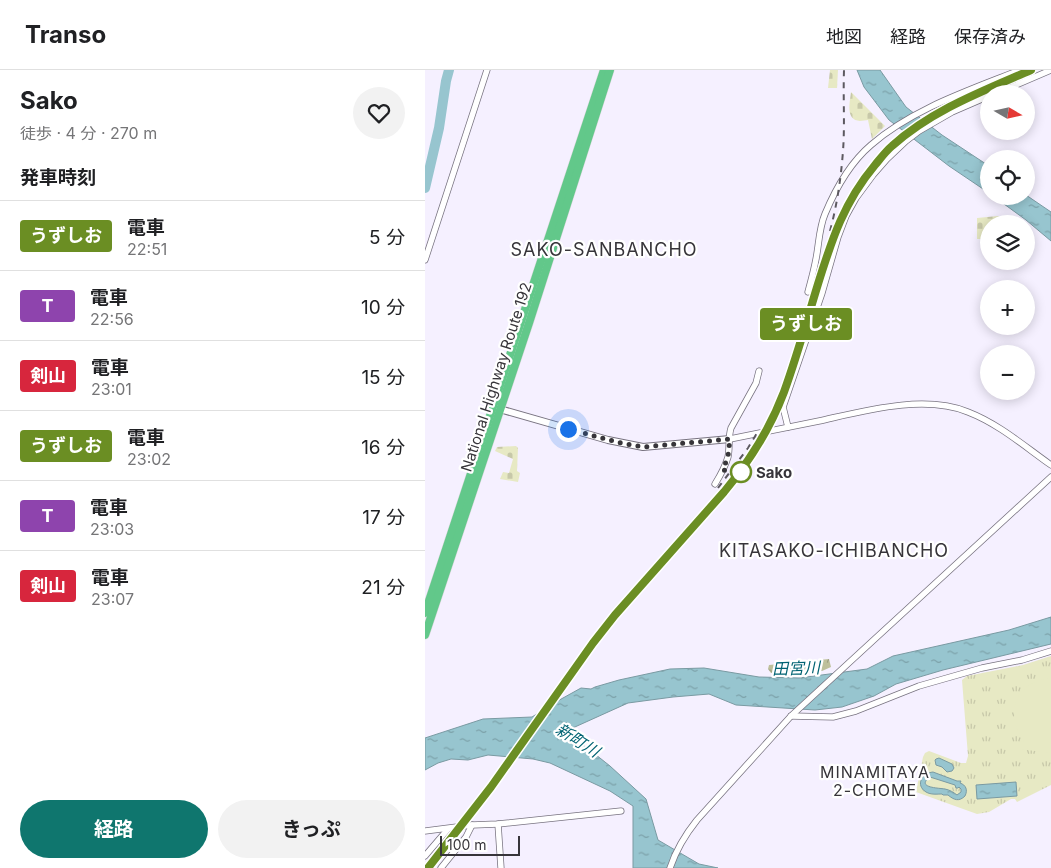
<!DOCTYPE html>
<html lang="ja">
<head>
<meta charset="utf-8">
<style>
	body { margin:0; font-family:Inter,"Noto Sans JP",sans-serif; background:#f2f2f2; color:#202124; height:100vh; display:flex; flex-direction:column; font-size:19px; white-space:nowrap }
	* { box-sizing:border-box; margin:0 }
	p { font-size:16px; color:#757577 }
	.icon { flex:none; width:28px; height:28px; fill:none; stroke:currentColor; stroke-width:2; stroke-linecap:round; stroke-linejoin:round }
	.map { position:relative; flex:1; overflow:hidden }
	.sheet { display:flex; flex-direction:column; background:#fff; width:425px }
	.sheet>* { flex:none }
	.badge { padding:0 10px; border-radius:4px; font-size:18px; line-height:32px }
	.needle { width:32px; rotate:99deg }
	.buttons { position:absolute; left:555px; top:15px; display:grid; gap:10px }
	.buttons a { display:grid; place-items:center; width:55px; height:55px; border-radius:50%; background:#fff; box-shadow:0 2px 12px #0003; font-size:25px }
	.scale { position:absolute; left:15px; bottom:12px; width:80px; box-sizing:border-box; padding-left:5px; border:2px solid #37353a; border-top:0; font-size:14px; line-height:18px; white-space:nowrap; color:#37353a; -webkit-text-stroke:4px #fff; paint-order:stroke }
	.you { position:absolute; width:25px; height:25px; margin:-12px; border:4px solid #fff; border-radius:50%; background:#1a73e8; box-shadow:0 0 0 8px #1a73e833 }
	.map>.badge { position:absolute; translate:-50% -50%; box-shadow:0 0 0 2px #fff }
	h2 { padding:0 20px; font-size:19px; line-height:45px }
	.round { display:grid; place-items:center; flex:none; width:52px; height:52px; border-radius:26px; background:#f2f2f2 }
	.headline { display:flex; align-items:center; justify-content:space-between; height:85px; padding:0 20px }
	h1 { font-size:24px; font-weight:700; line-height:38px }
	.primary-button { display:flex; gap:10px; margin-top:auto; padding:10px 20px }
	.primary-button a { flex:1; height:58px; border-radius:30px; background:#0f766e; color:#fff; font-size:20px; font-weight:700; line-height:58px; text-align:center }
	.primary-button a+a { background:#f2f2f2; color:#202124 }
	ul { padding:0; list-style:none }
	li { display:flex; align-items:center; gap:15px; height:70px; padding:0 20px; border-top:1px solid #e0e0e0 }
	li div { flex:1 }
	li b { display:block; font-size:19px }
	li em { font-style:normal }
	li .badge { min-width:55px; font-weight:700; text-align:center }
	header { display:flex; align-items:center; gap:30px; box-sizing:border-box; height:70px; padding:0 25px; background:#fff; border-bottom:1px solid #e0e0e0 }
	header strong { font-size:24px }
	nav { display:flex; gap:28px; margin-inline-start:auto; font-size:18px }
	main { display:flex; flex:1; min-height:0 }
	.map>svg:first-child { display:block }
	.grass { fill:url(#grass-tufts) }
	.forest { fill:url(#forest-crowns) }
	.cemetery { fill:url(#cemetery-stones) }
	.pitch { fill:#e7e9c4 }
	.water { fill:url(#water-ripples); stroke:#7a9aa2; fill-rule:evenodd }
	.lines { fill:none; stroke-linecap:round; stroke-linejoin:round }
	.river { stroke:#97c5cf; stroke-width:10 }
	.tertiary-casing { stroke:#787380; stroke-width:7 }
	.secondary-casing { stroke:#787380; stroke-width:8 }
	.trunk-casing { stroke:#d7d7d8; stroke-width:9 }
	.tertiary { stroke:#fff; stroke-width:5.5 }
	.secondary { stroke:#fff; stroke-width:6 }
	.trunk { stroke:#62c88a; stroke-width:8 }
	.rail { stroke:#5c5960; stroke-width:2; stroke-dasharray:6 6; stroke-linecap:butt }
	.line-casing { stroke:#fff; stroke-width:11 }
	.line { stroke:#6b8e23; stroke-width:8 }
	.walk { stroke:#37353a; stroke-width:5; stroke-dasharray:0 9 }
	.stop-dot { fill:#fff; stroke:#6b8e23; stroke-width:2.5 }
	.labels { text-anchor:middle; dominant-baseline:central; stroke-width:4.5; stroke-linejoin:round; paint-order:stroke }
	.street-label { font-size:15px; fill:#37353a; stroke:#fff }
	.stop-label { font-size:15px; font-weight:bold; fill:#37353a; stroke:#fff; text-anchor:start }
	.water-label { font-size:16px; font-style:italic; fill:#016373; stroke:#fff }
	.neighbourhood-label { font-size:16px; letter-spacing:1px; fill:#37353a; stroke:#fff }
	.quarter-label { font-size:18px; letter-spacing:1px; fill:#37353a; stroke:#fff }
</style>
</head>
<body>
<header>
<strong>Transo</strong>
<nav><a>地図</a><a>経路</a><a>保存済み</a></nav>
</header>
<main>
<section class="sheet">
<div class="headline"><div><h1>Sako</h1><p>徒歩 · 4 分 · 270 m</p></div><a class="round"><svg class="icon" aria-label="heart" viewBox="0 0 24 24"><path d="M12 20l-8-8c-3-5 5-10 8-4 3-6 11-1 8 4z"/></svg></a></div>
<h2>発車時刻</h2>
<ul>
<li><span class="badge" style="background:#6b8e23;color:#fff">うずしお</span><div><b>電車</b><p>22:51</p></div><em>5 分</em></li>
<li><span class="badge" style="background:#8e44ad;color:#fff">T</span><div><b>電車</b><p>22:56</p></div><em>10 分</em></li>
<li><span class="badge" style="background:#d7263d;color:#fff">剣山</span><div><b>電車</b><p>23:01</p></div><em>15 分</em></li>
<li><span class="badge" style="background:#6b8e23;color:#fff">うずしお</span><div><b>電車</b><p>23:02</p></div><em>16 分</em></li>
<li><span class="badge" style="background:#8e44ad;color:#fff">T</span><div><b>電車</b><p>23:03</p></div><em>17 分</em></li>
<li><span class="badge" style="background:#d7263d;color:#fff">剣山</span><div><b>電車</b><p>23:07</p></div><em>21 分</em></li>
</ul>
<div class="primary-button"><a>経路</a><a>きっぷ</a></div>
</section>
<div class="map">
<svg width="626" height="798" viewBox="0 0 626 798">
	<defs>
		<pattern id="grass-tufts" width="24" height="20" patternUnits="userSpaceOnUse" patternTransform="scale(1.25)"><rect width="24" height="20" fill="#e7e9c4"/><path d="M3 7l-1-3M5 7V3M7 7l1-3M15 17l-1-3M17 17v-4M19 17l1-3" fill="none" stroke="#c7c8a9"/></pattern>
		<pattern id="forest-crowns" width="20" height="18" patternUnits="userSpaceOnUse" patternTransform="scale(1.25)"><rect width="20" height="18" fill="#bec09b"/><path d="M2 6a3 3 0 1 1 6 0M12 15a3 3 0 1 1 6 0" fill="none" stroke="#9b9d7f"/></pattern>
		<pattern id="cemetery-stones" width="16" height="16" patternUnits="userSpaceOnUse" patternTransform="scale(1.25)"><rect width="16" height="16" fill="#e7e9c4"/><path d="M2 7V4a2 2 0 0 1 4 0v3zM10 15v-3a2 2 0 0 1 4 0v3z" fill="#c7c8a9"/></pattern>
		<pattern id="water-ripples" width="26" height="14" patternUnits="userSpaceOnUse" patternTransform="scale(1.25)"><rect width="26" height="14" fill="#97c5cf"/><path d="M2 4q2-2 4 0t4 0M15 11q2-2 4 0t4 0" fill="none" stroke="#7ca1a9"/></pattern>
	</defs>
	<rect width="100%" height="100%" fill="#f5f0ff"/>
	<!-- grass -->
	<path class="grass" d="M626 586V715L592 732 590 729H586L564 742 552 744 491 722 498 687 500 683 504 681 536 693H541L543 686 537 610 542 606 598 595Z"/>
	<!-- forest -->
	<path class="forest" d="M404 589 406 597 397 601 388 599 346 603 343 599 344 595Z"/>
	<!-- cemetery -->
	<g class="cemetery">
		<path d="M405 0H413L412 18H403Z"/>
		<path d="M426 22 460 56 447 69 443 50C441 50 438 51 435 51 420 50 425 32 426 22Z"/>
		<path d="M573 146 586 154H564V169H552V148Z"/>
		<path d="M91 376 93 378 92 401 95 403 93 412 75 409 78 402 84 403 88 389 70 381 72 377Z"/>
	</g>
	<!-- pitch -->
	<path class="pitch" d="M626 608V683L594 679 596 671 599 672C579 644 590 611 626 608Z"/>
	<!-- water -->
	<g class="water">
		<path d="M432 0H455L481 37 517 65 564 96V123L524 96 464 50 439 17Z"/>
		<path d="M601 125 626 142V171L601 150 568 126H601Z"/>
		<path d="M626 547V574L518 600 471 614 449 626 417 637 390 640 311 635 284 624 248 627 203 633 141 661 185 696 221 729 233 770 274 794 293 798H208V736L185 721 125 693 108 689 63 685 43 690 26 689 13 693 0 700V668L58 649 107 647 129 633 156 618 166 619 170 617 194 610 245 599 279 598 334 607 374 608 442 599 468 586 584 560Z"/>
		<path d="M514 688 527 694 529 698 527 701 522 702 517 697 511 695 510 690 511 689Z"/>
		<path d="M508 702 532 711H536L535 713C541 715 543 720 540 726 534 732 529 730 523 725H518L517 724C512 724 506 725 501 722 490 715 497 703 508 702ZM505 707 530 715 531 718H533L534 717 536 719V722L532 725C528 722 525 720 520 719 515 718 490 718 505 707Z"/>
		<path d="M591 712 592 726 552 729 551 715Z"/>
	</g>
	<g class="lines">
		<!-- river -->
		<path class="river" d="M0 118 14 58 21 11 24 0"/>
		<!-- tertiary casing -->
		<g class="tertiary-casing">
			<g id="tertiary">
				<path d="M570 24 626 0"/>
				<path d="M0 190 62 0"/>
				<path d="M383 222C386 211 389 200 391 189 394 174 394 158 400 144 410 120 426 92 446 75 487 39 545 20 595 0"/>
				<path d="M363 357 358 337 397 223 413 167 421 146 431 128 448 105 462 89 481 71 494 61 527 42 564 26"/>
				<path d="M305 369C334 363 364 357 394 351 439 341 499 324 543 342 574 354 599 376 626 395"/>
				<path d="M290 414C295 406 300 397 303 387 305 378 303 367 306 358L331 313 334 301"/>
				<path d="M366 646 408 647 431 641 494 616 557 598 597 590 626 581"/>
				<path d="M73 754 76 798"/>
				<path d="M0 761 47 755 73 754 196 741"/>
				<path d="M0 786 23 759"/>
				<path d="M16 798 41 767 47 755"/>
				<path d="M245 798C251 780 260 765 272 750L366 646 626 407"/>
			</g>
		</g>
		<!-- secondary casing -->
		<g class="secondary-casing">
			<path id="secondary" d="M71 338 183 370 218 377 305 369"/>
		</g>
		<!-- trunk casing -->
		<g class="trunk-casing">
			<g id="trunk">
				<path d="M0 543 179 0"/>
				<path d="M0 565 104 253 185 0"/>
			</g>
		</g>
		<!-- tertiary -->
		<use href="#tertiary" class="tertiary"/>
		<!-- secondary -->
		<use href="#secondary" class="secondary"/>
		<!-- trunk -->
		<use href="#trunk" class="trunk"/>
		<!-- rail -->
		<g class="rail">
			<path d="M405 161C412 135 416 108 418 81 420 54 418 27 419 0"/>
			<path d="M293 418 323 378 332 363"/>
			<path d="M3 798 66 717 162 581 190 545 311 408 329 382 348 347 359 322 410 162 426 129 436 113 466 77 483 63 509 46 530 34 606 0"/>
		</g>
	</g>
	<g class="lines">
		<!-- line casing -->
		<g class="line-casing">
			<path id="line" d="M3 798 66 717 168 573 190 545 299 422C324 392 345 359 359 322 372 286 382 250 393 214 407 169 419 132 450 95 455 89 461 81 467 76 507 40 558 21 606 0"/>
		</g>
		<!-- line -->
		<use href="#line" class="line"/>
		<!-- walk -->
		<path class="walk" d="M143 359 196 373 218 377 305 369 303 386 298 400 316 402"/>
	</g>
	<!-- markers -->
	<circle class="stop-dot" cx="316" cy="402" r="10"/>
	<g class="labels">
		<!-- street labels -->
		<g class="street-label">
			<text transform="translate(71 307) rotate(-72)">National Highway Route 192</text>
		</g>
		<!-- stop labels -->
		<g class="stop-label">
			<text x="331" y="402">Sako</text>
		</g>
		<!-- water labels -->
		<g class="water-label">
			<text transform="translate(371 598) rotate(-2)">田宮川</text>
			<text transform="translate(153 670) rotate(32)">新町川</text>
		</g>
		<!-- neighbourhood labels -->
		<g class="neighbourhood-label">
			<text x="450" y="702">MINAMITAYA<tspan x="450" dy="18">2-CHOME</tspan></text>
		</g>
		<!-- quarter labels -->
		<g class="quarter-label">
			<text x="179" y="179">SAKO-SANBANCHO</text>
			<text x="409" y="480">KITASAKO-ICHIBANCHO</text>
		</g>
	</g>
</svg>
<div class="buttons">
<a><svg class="needle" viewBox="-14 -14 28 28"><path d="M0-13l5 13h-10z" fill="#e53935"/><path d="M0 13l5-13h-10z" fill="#757577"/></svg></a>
<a><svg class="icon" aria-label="locate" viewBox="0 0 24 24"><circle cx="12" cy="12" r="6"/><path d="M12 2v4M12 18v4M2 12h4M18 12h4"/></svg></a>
<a><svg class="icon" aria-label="layers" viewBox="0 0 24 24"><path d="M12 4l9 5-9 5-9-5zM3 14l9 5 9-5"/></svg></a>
<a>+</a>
<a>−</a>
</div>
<div class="scale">100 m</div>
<div class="you" style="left:143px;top:359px"></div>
<b class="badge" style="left:381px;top:254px;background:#6b8e23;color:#fff">うずしお</b>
</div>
</main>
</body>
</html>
